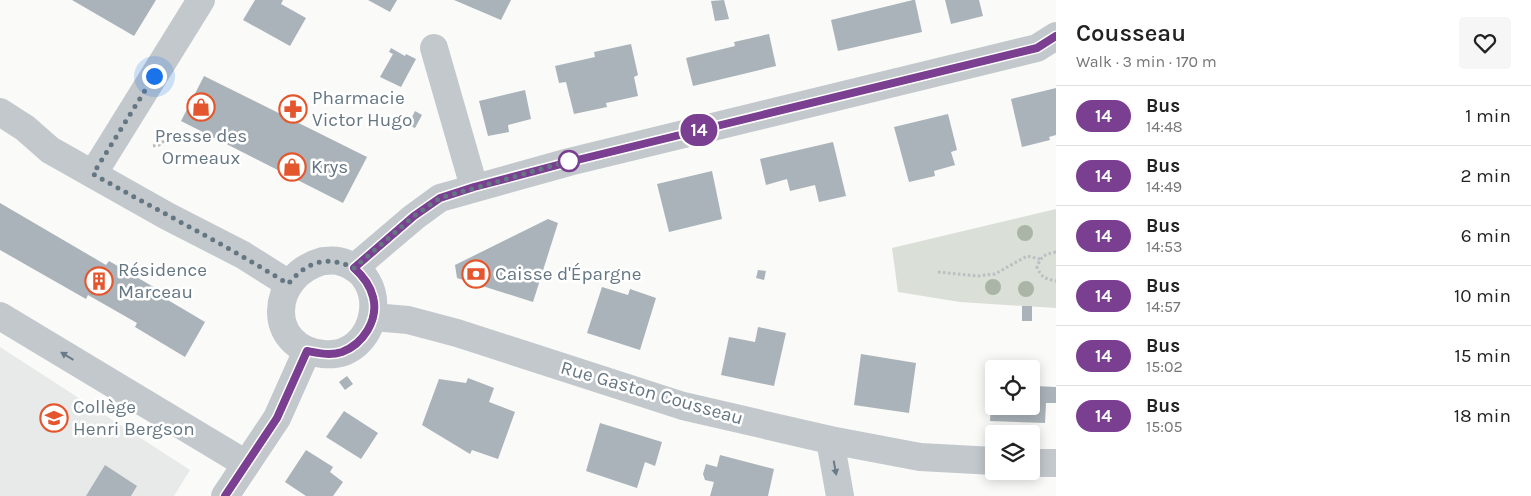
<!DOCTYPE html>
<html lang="en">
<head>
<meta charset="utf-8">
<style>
	body { margin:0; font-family:Karla,sans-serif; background:#f6f6f6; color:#222; height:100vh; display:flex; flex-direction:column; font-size:19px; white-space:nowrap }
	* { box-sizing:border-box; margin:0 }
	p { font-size:16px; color:#767676 }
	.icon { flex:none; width:28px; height:28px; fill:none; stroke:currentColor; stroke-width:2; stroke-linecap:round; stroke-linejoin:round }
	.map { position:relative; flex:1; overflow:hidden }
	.drawer { display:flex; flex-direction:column; background:#fff; width:475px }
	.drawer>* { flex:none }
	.badge { padding:0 10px; border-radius:16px; font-size:18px; line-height:32px }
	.controls { position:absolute; left:985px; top:360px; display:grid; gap:10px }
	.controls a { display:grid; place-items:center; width:55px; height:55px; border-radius:5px; background:#fff; box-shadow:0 2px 12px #0003; font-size:25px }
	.you { position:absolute; width:25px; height:25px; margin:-12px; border:4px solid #fff; border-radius:50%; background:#1a73e8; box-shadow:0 0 0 8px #1a73e833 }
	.map>.badge { position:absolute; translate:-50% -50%; box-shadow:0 0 0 2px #fff }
	.round { display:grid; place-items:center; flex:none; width:52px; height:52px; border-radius:5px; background:#f6f6f6 }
	.summary { display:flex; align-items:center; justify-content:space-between; height:85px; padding:0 20px }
	h1 { font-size:24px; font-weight:600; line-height:38px }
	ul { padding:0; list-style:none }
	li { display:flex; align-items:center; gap:15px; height:60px; padding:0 20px; border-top:1px solid #e0e0e0 }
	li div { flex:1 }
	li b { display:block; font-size:19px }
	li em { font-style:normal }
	li .badge { min-width:55px; font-weight:700; text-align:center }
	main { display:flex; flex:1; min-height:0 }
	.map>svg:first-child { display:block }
	.built { fill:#e8e9e9 }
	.green { fill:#dadfd7 }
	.building { fill:#aab3b9 }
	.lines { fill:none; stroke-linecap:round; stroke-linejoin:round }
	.path { stroke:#bbbfc2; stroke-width:3; stroke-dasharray:2.5 2.5; stroke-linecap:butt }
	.minor { stroke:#c3c8cc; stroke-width:28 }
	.tree { fill:#aab4a7 }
	.oneway { fill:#6a7a87 }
	.line-casing { stroke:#fff; stroke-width:11 }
	.line { stroke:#7a3f91; stroke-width:8 }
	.walk { stroke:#657683; stroke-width:5; stroke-dasharray:0 9 }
	.stop-dot { fill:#fff; stroke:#7a3f91; stroke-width:2.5 }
	.labels { text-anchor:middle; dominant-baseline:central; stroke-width:5; stroke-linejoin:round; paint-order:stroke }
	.poi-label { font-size:19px; fill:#657683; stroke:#fff; text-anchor:start }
	.street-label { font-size:19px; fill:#657683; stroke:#fff }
</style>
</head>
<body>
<main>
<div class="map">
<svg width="1056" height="496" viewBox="0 0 1056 496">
	<rect width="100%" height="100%" fill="#fafaf8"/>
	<!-- built -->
	<path class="built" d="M0 347 190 470 174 496H0Z"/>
	<!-- green -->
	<path class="green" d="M1056 209V308L960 302 898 292 892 248Z"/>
	<!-- building -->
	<g class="building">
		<path d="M72 0H156L134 36Z"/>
		<path d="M255 0H283L281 4 306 18 290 46 243 20Z"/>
		<path d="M368 0H397L390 12Z"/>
		<path d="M454 0H511L501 20Z"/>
		<path d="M724 0 729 19 715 21 711 1Z"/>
		<path d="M913 0H915L922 32 838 51 831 20Z"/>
		<path d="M945 0H979L983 16 951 24Z"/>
		<path d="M769 34 776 66 693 86 686 58 735 46 734 42Z"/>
		<path d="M631 44 638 75 634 77 638 96 606 103 607 107 574 114 566 82 559 83 555 66 595 57 594 52Z"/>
		<path d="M391 48 405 56 406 54 416 59 401 87 380 77 393 54 389 52Z"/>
		<path d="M204 76 367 157 343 203 181 121Z"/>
		<path d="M1056 88V135L1049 137 1050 140 1022 147 1011 99Z"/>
		<path d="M525 90 531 119 508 125 509 132 488 136 479 101Z"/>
		<path d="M415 111 422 115 415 128 408 125Z"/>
		<path d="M948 114 957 150 951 152 955 165 934 171 935 176 909 182 894 127Z"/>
		<path d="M833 142 846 196 819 202 815 185 790 191 787 179 766 185 760 159Z"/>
		<path d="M712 171 722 219 669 232 657 184Z"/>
		<path d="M0 203 106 265 109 261 157 289 156 293 205 322 185 357 135 327 137 323 88 295 86 299 0 250Z"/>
		<path d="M548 219 558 223 533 302 457 278 455 265Z"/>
		<path d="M758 270 766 271 764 280 756 278Z"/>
		<path d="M602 287 628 295 630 289 656 298 640 350 587 333Z"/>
		<rect x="1022" y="306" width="10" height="15"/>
		<path d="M758 327 786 333 774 386 721 375 729 337 755 342Z"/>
		<path d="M861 354 916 363 909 413 854 405Z"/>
		<path d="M347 376 353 384 345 390 339 382Z"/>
		<path d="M468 378 494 388 489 402 515 412 498 459 472 450 470 454 422 425 439 379 466 383Z"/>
		<path d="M1031 378H1035V386L1056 387V403H1046L1045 423 990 421 992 386 994 406H1031Z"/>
		<path d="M344 411 378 433 361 459 326 437Z"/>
		<path d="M600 423 662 442 655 466 645 462 637 488 586 471Z"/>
		<path d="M306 450 333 467 330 472 343 482 333 496H306L285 482Z"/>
		<path d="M720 455 774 469 768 496H710L714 482 705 480 703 474 706 464 717 467Z"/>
		<path d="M105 465 137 486 131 496H86Z"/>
	</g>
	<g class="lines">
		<!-- path -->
		<g class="path">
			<path d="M153 146 159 145 175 132"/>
			<path d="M1056 252C1045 254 1041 256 1037 267 1041 277 1045 279 1056 281"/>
			<path d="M938 272 977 276 995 274 1027 256 1040 259"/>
		</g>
		<!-- minor -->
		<g class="minor">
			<path d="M434 48 474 187"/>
			<path d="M0 112 25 128 50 150 167 216 243 255 289 284"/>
			<path d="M93 174 201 0"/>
			<path d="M323 261C328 261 334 260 338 261 394 273 379 360 323 354 266 348 268 276 323 261Z"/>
			<path d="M354 268 414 217 440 198 569 162 1037 48 1056 36"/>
			<path d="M0 316 246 464"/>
			<path d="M373 317 408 320 457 333 683 406 830 440 920 457 994 461"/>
			<path d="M830 440 840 496"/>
			<path d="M1031 463H1056"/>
			<path d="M225 496 277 418 307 351"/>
		</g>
	</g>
	<!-- trees -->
	<g class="tree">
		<circle cx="1025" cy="233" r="8"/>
		<circle cx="993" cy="287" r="8"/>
		<circle cx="1026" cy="289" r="8"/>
	</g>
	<!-- one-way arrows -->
	<defs><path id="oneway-solid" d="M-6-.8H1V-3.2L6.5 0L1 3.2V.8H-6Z" transform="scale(1.25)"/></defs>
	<g class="oneway">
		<use href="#oneway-solid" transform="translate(67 356) rotate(-149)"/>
		<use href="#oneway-solid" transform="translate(835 468) rotate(80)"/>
	</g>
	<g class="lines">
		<!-- line casing -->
		<g class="line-casing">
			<path id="line" d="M225 496 277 418 307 351C318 353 330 356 342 352 363 344 379 320 373 297 370 285 363 276 354 268L414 216 440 198 474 187 569 162 1037 48 1056 36"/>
		</g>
		<!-- line -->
		<use href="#line" class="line"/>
		<!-- walk -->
		<path class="walk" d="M154 76 93 174C158 211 225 244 288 284 308 261 326 255 354 268L414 216 440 198 569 161"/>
	</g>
	<!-- icons -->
	<defs>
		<g id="shop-ring" transform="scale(1.4375)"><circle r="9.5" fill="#fff" stroke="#e4572e" stroke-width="1.5"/><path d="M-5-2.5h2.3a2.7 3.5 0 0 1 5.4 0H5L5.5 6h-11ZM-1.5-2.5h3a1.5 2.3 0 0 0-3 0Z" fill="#e4572e"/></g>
		<g id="pharmacy-ring" transform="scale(1.4375)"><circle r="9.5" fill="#fff" stroke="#e4572e" stroke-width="1.5"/><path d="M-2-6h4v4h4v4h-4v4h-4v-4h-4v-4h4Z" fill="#e4572e"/></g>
		<g id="bank-ring" transform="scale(1.4375)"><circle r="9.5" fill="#fff" stroke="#e4572e" stroke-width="1.5"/><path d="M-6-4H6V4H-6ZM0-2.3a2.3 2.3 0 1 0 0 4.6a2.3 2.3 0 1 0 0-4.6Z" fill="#e4572e"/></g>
		<g id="building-ring" transform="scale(1.4375)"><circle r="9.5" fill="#fff" stroke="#e4572e" stroke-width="1.5"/><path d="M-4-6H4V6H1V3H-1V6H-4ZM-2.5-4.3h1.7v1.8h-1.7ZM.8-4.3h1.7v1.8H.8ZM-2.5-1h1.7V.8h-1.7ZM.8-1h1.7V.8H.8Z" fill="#e4572e"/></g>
		<g id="school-ring" transform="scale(1.4375)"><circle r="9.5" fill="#fff" stroke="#e4572e" stroke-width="1.5"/><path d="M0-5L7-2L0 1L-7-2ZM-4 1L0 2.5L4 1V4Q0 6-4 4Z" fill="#e4572e"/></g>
	</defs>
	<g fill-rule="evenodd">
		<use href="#shop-ring" x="201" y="107"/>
		<use href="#pharmacy-ring" x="293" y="109"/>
		<use href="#shop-ring" x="292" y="167"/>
		<use href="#bank-ring" x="476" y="274"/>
		<use href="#building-ring" x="99" y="281"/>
		<use href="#school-ring" x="54" y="418"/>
	</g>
	<!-- markers -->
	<circle class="stop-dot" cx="569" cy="161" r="10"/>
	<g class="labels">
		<!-- poi labels -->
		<g class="poi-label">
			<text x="312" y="98">Pharmacie<tspan x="312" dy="22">Victor Hugo</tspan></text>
			<text x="201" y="136" text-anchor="middle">Presse des<tspan x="201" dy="22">Ormeaux</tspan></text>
			<text x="311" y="167">Krys</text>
			<text x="118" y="270">Résidence<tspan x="118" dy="22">Marceau</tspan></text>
			<text x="495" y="274">Caisse d'Épargne</text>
			<text x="73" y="407">Collège<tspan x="73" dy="22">Henri Bergson</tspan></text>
		</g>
		<!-- street labels -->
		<g class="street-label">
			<text transform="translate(652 393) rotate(16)">Rue Gaston Cousseau</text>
		</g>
	</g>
</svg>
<div class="controls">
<a><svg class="icon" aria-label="locate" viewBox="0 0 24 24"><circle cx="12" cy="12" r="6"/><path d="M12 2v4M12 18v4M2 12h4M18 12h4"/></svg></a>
<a><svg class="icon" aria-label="layers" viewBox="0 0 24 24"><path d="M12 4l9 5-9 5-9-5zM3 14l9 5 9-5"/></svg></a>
</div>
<div class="you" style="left:154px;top:76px"></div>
<b class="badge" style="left:699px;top:130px;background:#7a3f91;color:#fff">14</b>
</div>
<section class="drawer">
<div class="summary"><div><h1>Cousseau</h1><p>Walk · 3 min · 170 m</p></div><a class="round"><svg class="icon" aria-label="heart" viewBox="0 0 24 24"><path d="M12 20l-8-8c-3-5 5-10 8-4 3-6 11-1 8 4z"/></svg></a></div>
<ul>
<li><span class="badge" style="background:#7a3f91;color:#fff">14</span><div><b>Bus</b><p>14:48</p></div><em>1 min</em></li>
<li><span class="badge" style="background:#7a3f91;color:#fff">14</span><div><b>Bus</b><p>14:49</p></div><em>2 min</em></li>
<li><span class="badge" style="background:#7a3f91;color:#fff">14</span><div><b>Bus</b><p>14:53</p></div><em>6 min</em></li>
<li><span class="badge" style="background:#7a3f91;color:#fff">14</span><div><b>Bus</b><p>14:57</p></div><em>10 min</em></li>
<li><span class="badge" style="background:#7a3f91;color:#fff">14</span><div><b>Bus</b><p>15:02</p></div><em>15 min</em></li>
<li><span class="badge" style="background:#7a3f91;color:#fff">14</span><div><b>Bus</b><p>15:05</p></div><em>18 min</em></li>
</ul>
</section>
</main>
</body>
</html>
